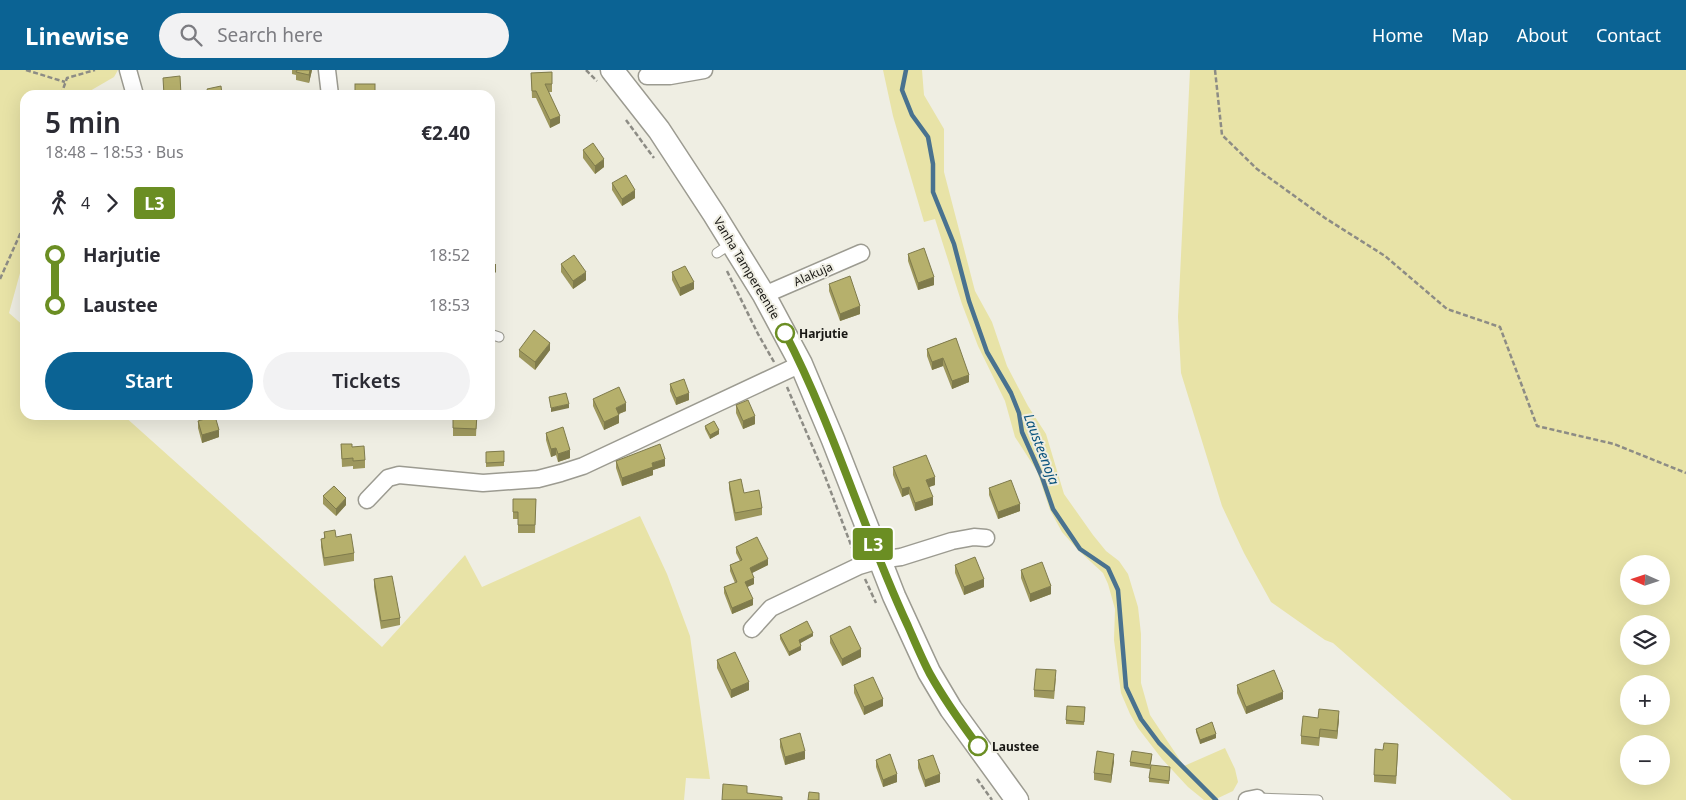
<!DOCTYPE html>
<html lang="en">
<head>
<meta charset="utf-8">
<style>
	body { margin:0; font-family:"Noto Sans",sans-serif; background:#f2f2f3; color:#2b2b33; height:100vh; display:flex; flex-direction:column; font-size:19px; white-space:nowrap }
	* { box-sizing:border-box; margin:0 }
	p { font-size:16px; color:#7c7c81 }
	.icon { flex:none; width:28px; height:28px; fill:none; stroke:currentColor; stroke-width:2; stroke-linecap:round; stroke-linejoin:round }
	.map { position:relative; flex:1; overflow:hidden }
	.panel { position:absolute; left:20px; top:20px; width:475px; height:330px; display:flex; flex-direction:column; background:#fff; border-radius:15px; box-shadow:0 5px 20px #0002 }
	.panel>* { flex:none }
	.badge { padding:0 10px; border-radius:4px; font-size:18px; line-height:32px }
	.needle { width:32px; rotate:273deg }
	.buttons { position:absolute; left:1620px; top:485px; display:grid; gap:10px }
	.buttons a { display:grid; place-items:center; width:50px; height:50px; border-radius:50%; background:#fff; box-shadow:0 5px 20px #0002; font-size:25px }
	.map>.badge { position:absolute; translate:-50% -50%; box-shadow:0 0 0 2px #fff }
	.legs { display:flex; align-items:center; gap:8px; height:55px; padding:0 25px; font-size:16px }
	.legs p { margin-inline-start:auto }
	.headline { display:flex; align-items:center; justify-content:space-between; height:85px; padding:0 25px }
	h1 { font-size:28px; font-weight:600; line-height:38px }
	.button { display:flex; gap:10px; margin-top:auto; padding:10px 25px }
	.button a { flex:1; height:58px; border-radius:30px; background:#0b6394; color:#fff; font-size:20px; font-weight:600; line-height:58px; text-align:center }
	.button a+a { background:#f2f2f3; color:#2b2b33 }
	ul { padding:0 25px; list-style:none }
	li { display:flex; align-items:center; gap:18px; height:50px; font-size:19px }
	li i { display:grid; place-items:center; width:8px; height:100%; margin:0 6px; background:currentColor }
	li i::after { content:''; width:12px; height:12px; margin:-6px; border:4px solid; border-radius:50%; background:#fff }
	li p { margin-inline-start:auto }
	li:first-child i { background:linear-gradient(#0000 50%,currentColor 0) }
	li:last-child i { background:linear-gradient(currentColor 50%,#0000 0) }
	header { display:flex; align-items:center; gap:30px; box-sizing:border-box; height:70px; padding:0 25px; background:#0b6394; color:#fff }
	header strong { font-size:24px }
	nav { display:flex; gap:28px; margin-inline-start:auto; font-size:18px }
	.search { width:350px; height:45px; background:#f2f2f3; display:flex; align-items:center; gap:12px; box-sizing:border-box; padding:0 18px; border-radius:28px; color:#7c7c81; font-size:19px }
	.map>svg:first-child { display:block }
	.green { fill:#e8e3a7; fill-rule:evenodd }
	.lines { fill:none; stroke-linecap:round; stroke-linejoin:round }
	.stream { stroke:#49728f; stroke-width:4.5 }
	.service-casing { stroke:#9c9b91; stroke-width:11 }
	.minor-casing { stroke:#9c9b91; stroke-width:19 }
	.secondary-casing { stroke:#9c9b91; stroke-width:25 }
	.path { stroke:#8d8c85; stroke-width:2.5; stroke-dasharray:5 2.5; stroke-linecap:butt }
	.service { stroke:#fff; stroke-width:9 }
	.minor { stroke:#fff; stroke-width:16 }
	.secondary { stroke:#fff; stroke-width:22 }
	.wall { fill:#9d975d }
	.shaded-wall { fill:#7f7b4c }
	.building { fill:#b6b06c; stroke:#7f7b4c }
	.line-1-casing { stroke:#fff; stroke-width:11 }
	.line-1 { stroke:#6b8e23; stroke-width:8 }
	.stop-1-dot { fill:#fff; stroke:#6b8e23; stroke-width:2.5 }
	.labels { text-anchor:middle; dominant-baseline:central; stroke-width:4; stroke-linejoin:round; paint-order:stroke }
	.street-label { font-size:12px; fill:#171613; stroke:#efeee3 }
	.stop-label { font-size:12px; font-weight:bold; fill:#171613; stroke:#efeee3; text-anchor:start }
	.water-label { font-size:14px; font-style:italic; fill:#09537d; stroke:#efeee3 }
</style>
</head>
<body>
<header>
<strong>Linewise</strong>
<div class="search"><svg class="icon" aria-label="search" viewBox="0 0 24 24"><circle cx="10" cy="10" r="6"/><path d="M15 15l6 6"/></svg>Search here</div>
<nav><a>Home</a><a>Map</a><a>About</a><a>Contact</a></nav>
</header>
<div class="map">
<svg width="1686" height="730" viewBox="0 0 1686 730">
	<rect width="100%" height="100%" fill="#efeee3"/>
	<!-- green -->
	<g class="green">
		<path d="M0 0H118L114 7 83 25H25V185L9 243 25 257V345H123L382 577 465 485 482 517 640 446 667 504 690 566 710 709 686 708 684 730H0Z"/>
		<path d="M883 0H922L924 25 944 59V102L975 221 992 252 1007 296 1028 336 1046 364 1064 424 1093 465 1106 481 1119 491 1128 504 1138 537 1141 564V613L1150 645 1184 696 1225 678 1235 699 1238 712 1233 721 1214 730H1204L1188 717 1162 689 1138 658 1130 644 1121 623 1114 570 1115 539 1108 514 1103 503 1078 480 1062 462 1050 440 1037 401 1015 367 1005 331 978 276 962 234 935 149 924 152 893 46Z"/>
		<path d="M1190 0H1686V730H1512L1333 573 1325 570 1271 532 1244 483 1222 436 1181 303 1178 247ZM1629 494H1661V526H1629ZM1629 554H1661V586H1629ZM1629 614H1661V646H1629ZM1629 674H1661V706H1629Z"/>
	</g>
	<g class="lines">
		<!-- stream -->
		<path class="stream" d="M906 0 902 20 912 45 928 67 933 94V122L954 174 969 231 987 282 1011 323 1019 343 1022 362 1042 407 1053 439 1080 479 1108 498 1118 520 1126 617 1141 649 1159 673 1216 730"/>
		<!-- service casing -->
		<g class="service-casing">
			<g id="service">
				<path d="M717 183 732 173"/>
				<path d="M490 264 499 267"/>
				<path d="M1257 728 1318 730"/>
			</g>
		</g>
		<!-- minor casing -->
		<g class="minor-casing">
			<g id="minor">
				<path d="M128 0 135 25"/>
				<path d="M327 0 330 25"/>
				<path d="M647 6H670L704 0"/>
				<path d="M764 225 861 183"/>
				<path d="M367 430 388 408 399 405 483 413 538 409 561 403 583 396 801 294"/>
				<path d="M752 559 771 538 859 496 879 490 901 487 952 471 974 467 986 468"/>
				<path d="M1247 730 1257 728"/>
			</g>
		</g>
		<!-- secondary casing -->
		<g class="secondary-casing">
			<path id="secondary" d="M612 0 659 60 714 144 764 225 801 294 833 370 894 526 929 602 951 639 1017 730"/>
		</g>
		<!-- path -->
		<g class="path">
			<path d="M26 0 65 12"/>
			<path d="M586 0 597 11"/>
			<path d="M1215 0 1222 65 1257 99 1325 148 1385 186 1447 239 1500 257 1537 356 1614 374 1686 403"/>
			<path d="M61 25 67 8 95 0"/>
			<path d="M626 50 654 88"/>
			<path d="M727 201 758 264 774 292"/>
			<path d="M0 209 21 162 25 148"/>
			<path d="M787 317 823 401 854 483"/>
			<path d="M865 509 876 533"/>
			<path d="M977 709 992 730"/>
		</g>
		<!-- service -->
		<use href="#service" class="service"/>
		<!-- minor -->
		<use href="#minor" class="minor"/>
		<!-- secondary -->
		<use href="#secondary" class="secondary"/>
	</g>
	<!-- wall -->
	<g class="wall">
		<path d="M292 0H312L309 13 296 10V5L292 4Z"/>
		<path d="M552 2V22H549L560 53 550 58 536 28H532L531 3Z"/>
		<path d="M583 80 604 97 595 104 583 88Z"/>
		<path d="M612 113 635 128 622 136 612 120Z"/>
		<path d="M908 184 934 215 918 220 908 191Z"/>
		<path d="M561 194 586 210 573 219 561 202Z"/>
		<path d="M672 202 694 219 680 226 672 210Z"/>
		<path d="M829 214 860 244 840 251 829 221Z"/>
		<path d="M956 268 969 312 952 319 943 296 932 300 927 286V279Z"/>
		<path d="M519 280H550L535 300 519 287Z"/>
		<path d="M670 314 689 330 676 335 670 321Z"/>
		<path d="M593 329 626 341 619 344V353L604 360 593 336Z"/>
		<path d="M736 335 755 354 743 359 736 343Z"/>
		<path d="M453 345H477L476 366H453Z"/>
		<path d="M198 351 219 367 202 373 198 358Z"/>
		<path d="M705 356 719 364 710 369 705 359Z"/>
		<path d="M546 363 570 388 558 392 556 385 551 387 546 370Z"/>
		<path d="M341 374 352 377 365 390V398L353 399V396L342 397Z"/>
		<path d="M504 381V396L486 397V382Z"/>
		<path d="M616 391 665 396 653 400V405L622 416 616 398Z"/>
		<path d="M893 397 935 415 929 417 933 435 915 441 909 424 902 427 893 405Z"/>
		<path d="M729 412 762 438V445L735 451 729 419Z"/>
		<path d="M989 418 1020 441 998 449 989 425Z"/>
		<path d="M323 426 346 435 336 446 323 434Z"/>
		<path d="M513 429H536L535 463H518V449H513Z"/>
		<path d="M324 462 354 483V491L324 496 321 477V469H324Z"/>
		<path d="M736 477 768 495 752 503 754 514 747 517 753 535 732 544 724 523V517L735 513 730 501V495L740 491 736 483Z"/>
		<path d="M955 495 984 517 964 525 955 503Z"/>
		<path d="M1021 500 1051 524 1030 532 1021 508Z"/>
		<path d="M374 509 400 548V555L381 559 374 517Z"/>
		<path d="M780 565 813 566 800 573 801 580 789 586 780 569Z"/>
		<path d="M830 566 861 587 842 596 830 573Z"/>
		<path d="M717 590 749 620 731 628 717 598Z"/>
		<path d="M1056 608 1054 629 1034 627V620Z"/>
		<path d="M854 615 883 636 864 645 854 623Z"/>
		<path d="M1237 615 1283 629 1246 644 1237 623Z"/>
		<path d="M1085 637 1084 655 1066 654V650Z"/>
		<path d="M1318 648 1339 649 1337 669 1320 667 1319 676 1301 674V666Z"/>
		<path d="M1196 659 1216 668 1200 674 1196 662Z"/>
		<path d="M780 669 805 689 785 695 780 677Z"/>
		<path d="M1398 682 1396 714 1374 712V705Z"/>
		<path d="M1152 687 1150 699 1130 696V692Z"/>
		<path d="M876 690 897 712 883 717 876 697Z"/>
		<path d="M918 690 940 712 925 717 918 698Z"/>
		<path d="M1114 691 1111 713 1094 710V703Z"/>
		<path d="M1170 701 1169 714 1149 712V708Z"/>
	</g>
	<!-- shaded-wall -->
	<g class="shaded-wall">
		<path d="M310 0H312L309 13V5Z"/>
		<path d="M560 46V53L550 58V50Z"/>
		<path d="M604 89V97L595 104V96Z"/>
		<path d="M494 114V121L490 124V116Z"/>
		<path d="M635 120V128L622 136V129Z"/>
		<path d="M496 195V202L490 208V201Z"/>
		<path d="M586 202V210L573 219V211Z"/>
		<path d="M934 207V215L918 220V213Z"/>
		<path d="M694 212V219L680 226V218Z"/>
		<path d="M860 236V244L840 251V244Z"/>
		<path d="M550 273V280L535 300V292Z"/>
		<path d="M943 288V296L932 300V292Z"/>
		<path d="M969 305V312L952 319V311Z"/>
		<path d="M689 323V330L676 335V328Z"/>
		<path d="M626 333V341L616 345V338Z"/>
		<path d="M569 334V338L551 342V338Z"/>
		<path d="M619 345V353L604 360V352Z"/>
		<path d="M755 346V354L743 359V351Z"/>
		<path d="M219 360V367L202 373V365Z"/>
		<path d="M719 360V364L710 369V365Z"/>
		<path d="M556 378V385L551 387V379Z"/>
		<path d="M570 380V388L558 392V384Z"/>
		<path d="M665 389V396L653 400V405L622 416V408L652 393Z"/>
		<path d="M935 407V415L926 418V410Z"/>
		<path d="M909 417V424L902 427V419Z"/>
		<path d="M933 427V435L915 441V433Z"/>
		<path d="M346 428V435L336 446V439Z"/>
		<path d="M1020 434V441L998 449V442Z"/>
		<path d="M768 489V495L750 504V498Z"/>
		<path d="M754 508V514L745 518V512Z"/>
		<path d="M984 509V517L964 525V517Z"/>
		<path d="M1051 516V524L1030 532V524Z"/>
		<path d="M753 529V535L732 544V538Z"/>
		<path d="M813 563V566L799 574V570Z"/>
		<path d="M801 576V580L789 586V582Z"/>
		<path d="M861 579V587L842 596V589Z"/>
		<path d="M749 612V620L731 628V620Z"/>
		<path d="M1283 622V629L1246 644V637Z"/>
		<path d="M883 629V636L864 645V637Z"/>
		<path d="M1339 641V649L1337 669V661Z"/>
		<path d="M1216 664V668L1200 674V670Z"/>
		<path d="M805 681V689L785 695V687Z"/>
		<path d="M1114 684V691L1111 713V705Z"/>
		<path d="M897 704V712L883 717V710Z"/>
		<path d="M940 704V712L925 717V710Z"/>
	</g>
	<!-- building -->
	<g class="building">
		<path d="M297 0H310L309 5 296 2Z"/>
		<path d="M552 2V14H545L560 46 550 50 536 21H532L531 3Z"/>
		<path d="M180 6 181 25H164L163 8Z"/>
		<rect x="355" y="14" width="20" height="11"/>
		<path d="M221 16 222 25H209L207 19Z"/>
		<path d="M593 73 604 89 595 96 583 80Z"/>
		<path d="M626 105 635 120 622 129 612 113Z"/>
		<path d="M490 107 494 114 490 116Z"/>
		<path d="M924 178 934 207 918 213 908 184Z"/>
		<path d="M574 185 586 202 573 211 561 194Z"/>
		<path d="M490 189 496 195 490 201Z"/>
		<path d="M685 196 694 212 680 218 672 202Z"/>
		<path d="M850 206 860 236 840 244 829 214Z"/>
		<path d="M534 260 550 273 535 292 519 280Z"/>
		<path d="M956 268 969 305 952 311 943 288 932 292 927 279Z"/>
		<path d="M684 309 689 323 676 328 670 314Z"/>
		<path d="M619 317 626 333 616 338 619 345 604 352 593 329Z"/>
		<path d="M566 323 569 334 551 338 549 327Z"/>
		<path d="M748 330 755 346 743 351 736 335Z"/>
		<path d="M453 345H477L476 359 453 358Z"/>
		<path d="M215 346 219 360 202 365 198 351Z"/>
		<path d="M714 351 719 360 710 365 705 356Z"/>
		<path d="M563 357 570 380 558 384 556 378 551 379 546 363Z"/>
		<path d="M341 374H352V377L364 376 365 390 353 391V388L342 389Z"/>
		<path d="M660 374 665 389 652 393 653 397 622 408 616 391Z"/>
		<path d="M504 381V392L486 393V382Z"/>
		<path d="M926 385 935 407 926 410 933 427 915 433 909 417 902 419 893 397Z"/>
		<path d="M741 409 744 423 759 420 762 438 735 443 729 412Z"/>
		<path d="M1011 410 1020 434 998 442 989 418Z"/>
		<path d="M334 416 346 428 336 439 323 426Z"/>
		<path d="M513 429H536L535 455H518V442H513Z"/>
		<path d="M335 460 336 467 351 464 354 483 324 488 321 469 325 468 324 462Z"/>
		<path d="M757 467 768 489 750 498 754 508 745 512 753 529 732 538 724 517 737 512 730 495 742 490 736 477Z"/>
		<path d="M975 487 984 509 964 517 955 495Z"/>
		<path d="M1042 492 1051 516 1030 524 1021 500Z"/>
		<path d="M392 506 400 548 381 551 374 509Z"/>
		<path d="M807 551 813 563 799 570 801 576 789 582 780 565Z"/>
		<path d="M850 556 861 579 842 589 830 566Z"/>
		<path d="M735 582 749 612 731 620 717 590Z"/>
		<path d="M1036 599 1056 600 1054 621 1034 620Z"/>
		<path d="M1274 600 1283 622 1246 637 1237 615Z"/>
		<path d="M873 607 883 629 864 637 854 615Z"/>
		<path d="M1067 636 1085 637 1084 652 1066 650Z"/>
		<path d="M1319 639 1339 641 1337 661 1320 659 1319 668 1301 666 1303 646 1318 648Z"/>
		<path d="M1212 652 1216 664 1200 670 1196 659Z"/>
		<path d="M800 663 805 681 785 687 780 669Z"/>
		<path d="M1384 673 1398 674 1396 706 1374 705 1375 679 1383 680Z"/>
		<path d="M1097 681 1114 684 1111 705 1094 703Z"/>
		<path d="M1132 681 1152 684 1150 695 1130 692Z"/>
		<path d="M890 684 897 704 883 710 876 690Z"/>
		<path d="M933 685 940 704 925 710 918 690Z"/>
		<path d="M1151 695 1170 697 1169 711 1149 708Z"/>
		<path d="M723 714 747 716V723L782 727V730H722Z"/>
		<path d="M809 722 819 723V730H808Z"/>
	</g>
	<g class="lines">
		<!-- line-1 casing -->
		<g class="line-1-casing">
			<path id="line-1" d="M785 263C834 357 863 460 908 556 915 572 922 589 930 604 944 629 961 653 978 676"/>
		</g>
		<!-- line-1 -->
		<use href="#line-1" class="line-1"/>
	</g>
	<!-- markers -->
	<g class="stop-1-dot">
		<circle cx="785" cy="263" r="9"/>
		<circle cx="978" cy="676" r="9"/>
	</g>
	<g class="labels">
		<!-- street labels -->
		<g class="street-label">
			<text transform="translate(747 198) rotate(59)">Vanha Tampereentie</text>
			<text transform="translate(813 204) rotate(-24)">Alakuja</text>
		</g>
		<!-- stop labels -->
		<g class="stop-label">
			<text x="799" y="263">Harjutie</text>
			<text x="992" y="676">Laustee</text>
		</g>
		<!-- water labels -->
		<g class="water-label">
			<text transform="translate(1042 379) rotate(69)">Lausteenoja</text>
		</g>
	</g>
</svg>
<div class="buttons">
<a><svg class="needle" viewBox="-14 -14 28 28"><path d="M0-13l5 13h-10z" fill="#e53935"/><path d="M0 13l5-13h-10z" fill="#7c7c81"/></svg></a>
<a><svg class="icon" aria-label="layers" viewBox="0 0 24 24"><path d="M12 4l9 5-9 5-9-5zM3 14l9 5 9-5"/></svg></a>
<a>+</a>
<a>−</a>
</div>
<b class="badge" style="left:873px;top:474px;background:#6b8e23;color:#fff">L3</b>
<section class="panel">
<div class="headline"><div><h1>5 min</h1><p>18:48 – 18:53 · Bus</p></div><b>€2.40</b></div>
<div class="legs"><svg class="icon" aria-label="walk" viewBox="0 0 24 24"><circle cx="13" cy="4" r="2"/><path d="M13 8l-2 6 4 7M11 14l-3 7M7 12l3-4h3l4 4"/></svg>4<svg class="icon" aria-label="forward" viewBox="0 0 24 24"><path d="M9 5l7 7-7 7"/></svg><b class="badge" style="background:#6b8e23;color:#fff">L3</b></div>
<ul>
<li><i style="color:#6b8e23"></i><b>Harjutie</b><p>18:52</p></li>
<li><i style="color:#6b8e23"></i><b>Laustee</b><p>18:53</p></li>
</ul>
<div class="button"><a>Start</a><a>Tickets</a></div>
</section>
</div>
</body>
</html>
